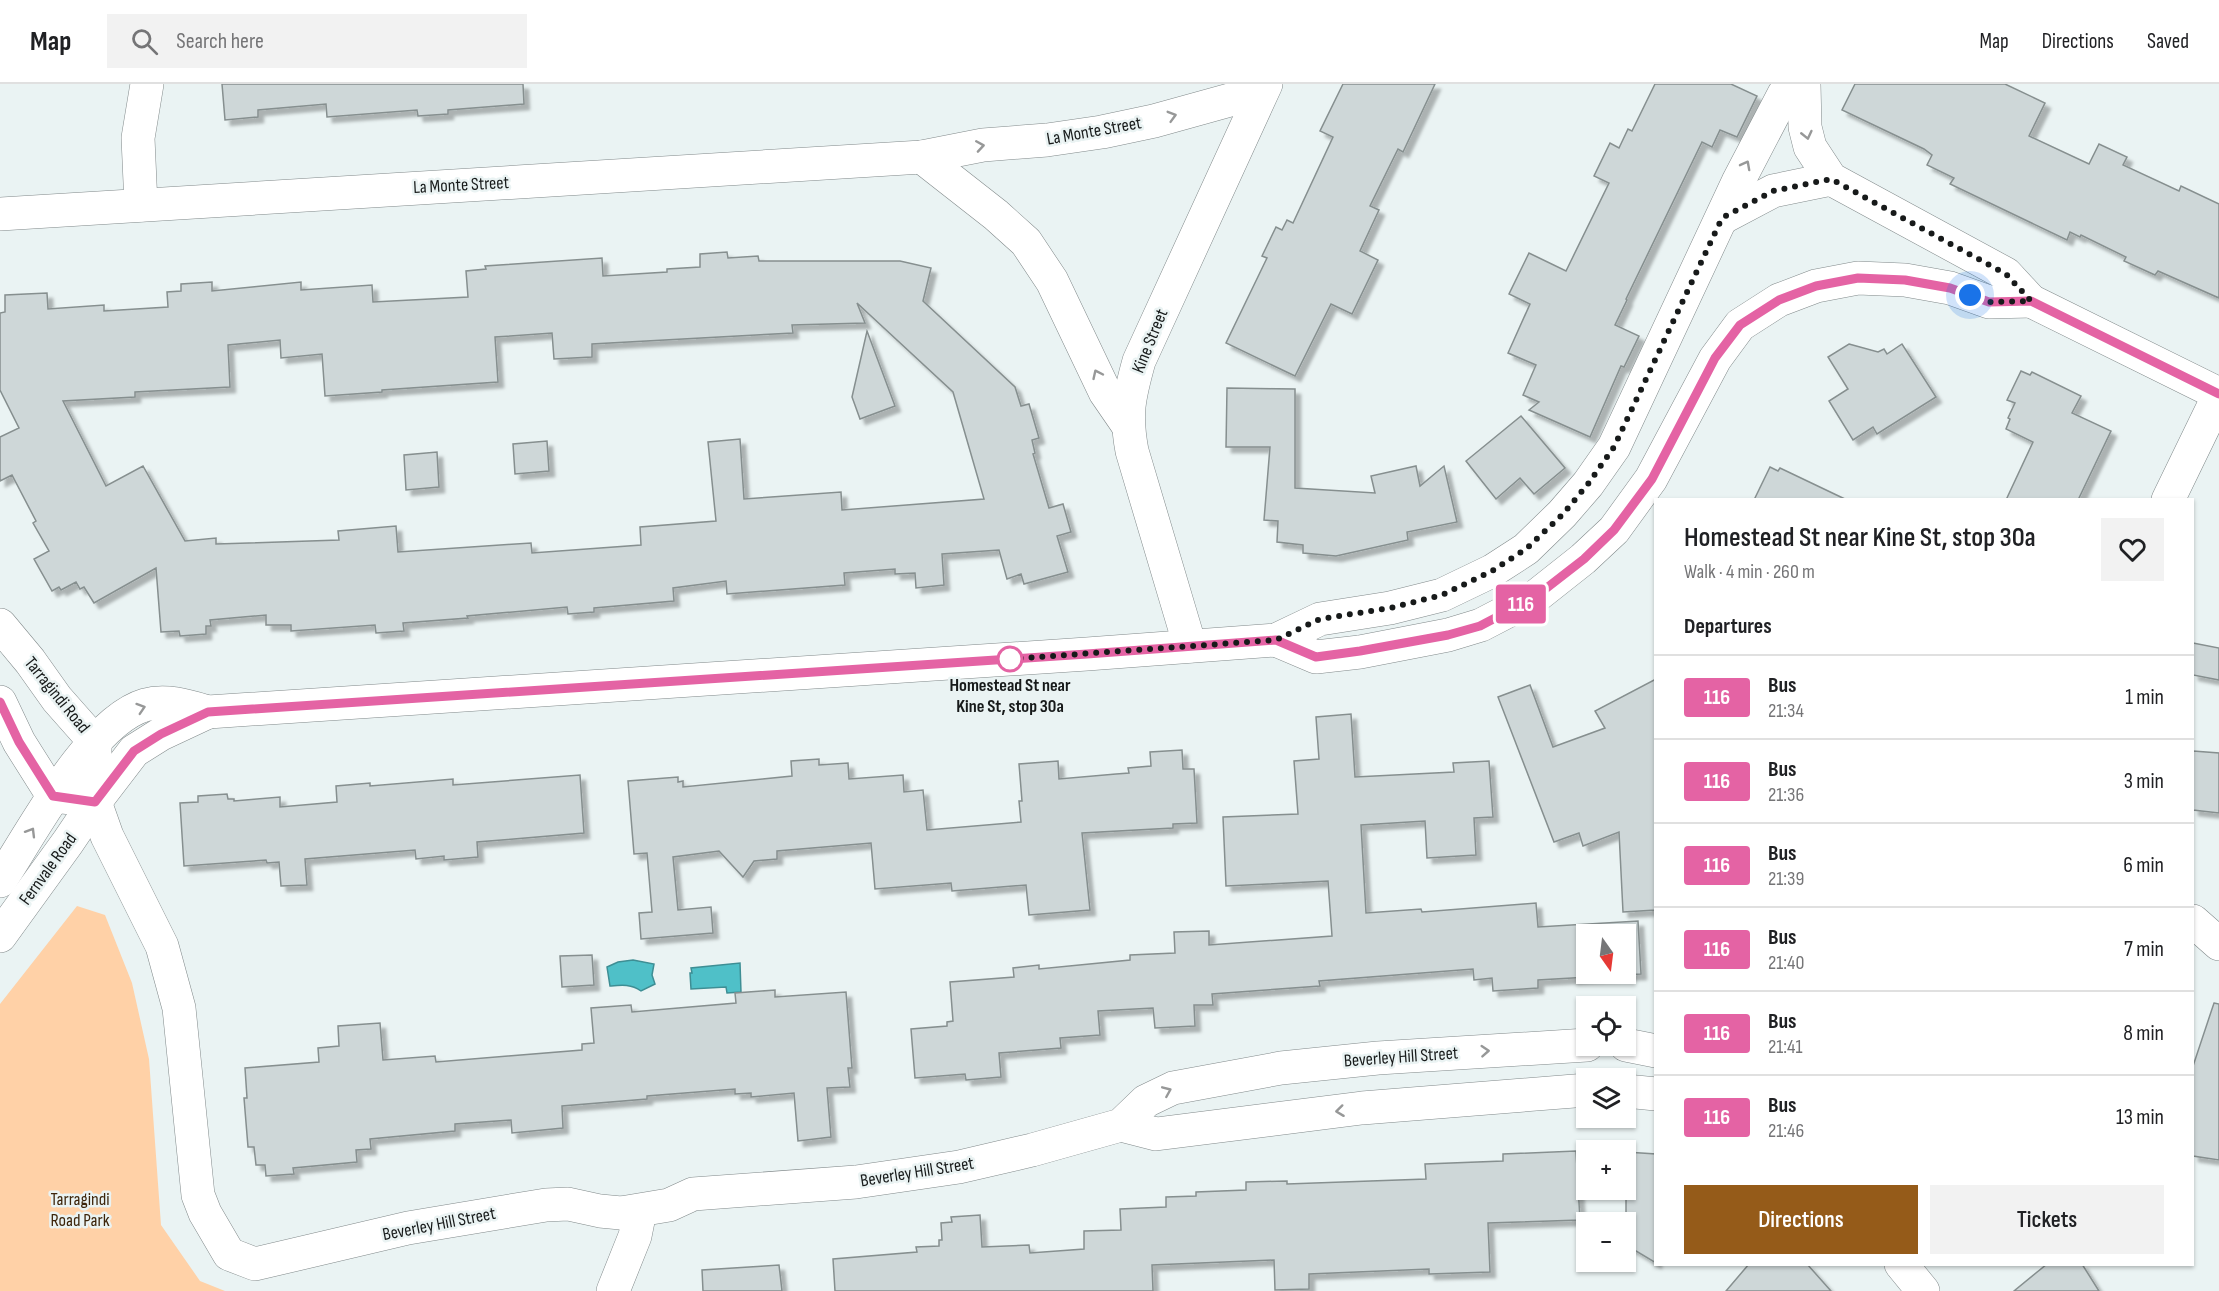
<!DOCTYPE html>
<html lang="en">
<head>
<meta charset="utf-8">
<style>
	body { margin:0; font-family:"Sofia Sans Condensed",sans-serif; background:#f2f2f2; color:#202124; height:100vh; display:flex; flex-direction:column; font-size:22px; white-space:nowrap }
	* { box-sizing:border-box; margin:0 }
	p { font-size:20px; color:#757577 }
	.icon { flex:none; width:33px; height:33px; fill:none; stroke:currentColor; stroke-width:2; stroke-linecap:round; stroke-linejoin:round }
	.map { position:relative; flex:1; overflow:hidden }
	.panel { position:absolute; left:1654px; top:414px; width:540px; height:768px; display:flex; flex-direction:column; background:#fff; border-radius:0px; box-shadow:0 2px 4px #0004 }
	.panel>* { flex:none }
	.badge { padding:0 12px; border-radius:4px; font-size:21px; line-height:39px }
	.needle { width:39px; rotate:166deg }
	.buttons { position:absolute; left:1576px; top:840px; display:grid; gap:12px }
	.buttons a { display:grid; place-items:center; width:60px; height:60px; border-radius:0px; background:#fff; box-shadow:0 2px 4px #0004; font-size:30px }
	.you { position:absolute; width:30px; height:30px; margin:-15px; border:4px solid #fff; border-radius:50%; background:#1a73e8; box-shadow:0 0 0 9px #1a73e833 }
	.map>.badge { position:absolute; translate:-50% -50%; box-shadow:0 0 0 3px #fff }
	h2 { padding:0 30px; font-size:22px; line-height:54px }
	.round { display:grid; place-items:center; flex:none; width:63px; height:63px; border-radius:0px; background:#f2f2f2 }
	.summary { display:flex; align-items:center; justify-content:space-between; height:102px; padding:0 30px }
	h1 { font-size:28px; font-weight:600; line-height:45px }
	.action { display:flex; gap:12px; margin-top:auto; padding:12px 30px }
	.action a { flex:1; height:69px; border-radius:0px; background:#955b19; color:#fff; font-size:24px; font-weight:600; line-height:69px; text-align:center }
	.action a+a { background:#f2f2f2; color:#202124 }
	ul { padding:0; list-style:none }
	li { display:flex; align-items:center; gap:18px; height:84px; padding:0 30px; border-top:2px solid #e0e0e0 }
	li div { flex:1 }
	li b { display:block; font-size:22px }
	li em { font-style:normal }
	li .badge { min-width:66px; font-weight:700; text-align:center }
	header { display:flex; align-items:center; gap:36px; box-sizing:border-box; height:84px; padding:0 30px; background:#fff; border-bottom:2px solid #e0e0e0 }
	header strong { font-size:28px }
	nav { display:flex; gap:33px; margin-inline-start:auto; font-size:21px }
	.search { width:420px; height:54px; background:#f2f2f2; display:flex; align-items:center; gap:15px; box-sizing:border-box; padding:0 21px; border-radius:0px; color:#757577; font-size:22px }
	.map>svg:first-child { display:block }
	.green { fill:#ffd1a7 }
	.water { fill:#4fc0c8; stroke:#3e8e94; stroke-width:1.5 }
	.building { fill:#ced7d8; stroke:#868f8f; stroke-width:1.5; fill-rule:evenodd; filter:url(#shadow) }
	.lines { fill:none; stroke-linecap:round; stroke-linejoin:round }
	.minor-casing { stroke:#81898a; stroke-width:34 }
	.minor { stroke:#fff; stroke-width:33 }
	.oneway { stroke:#979898 }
	.line-casing { stroke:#fff; stroke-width:14 }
	.line { stroke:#e463a4; stroke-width:9 }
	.walk { stroke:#171a1a; stroke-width:6; stroke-dasharray:0 10.8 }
	.stop-dot { fill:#fff; stroke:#e463a4; stroke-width:3 }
	.labels { text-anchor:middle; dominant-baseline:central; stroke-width:5; stroke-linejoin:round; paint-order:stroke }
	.street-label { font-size:18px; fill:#171a1a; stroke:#eaf3f3 }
	.stop-label { font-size:18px; font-weight:bold; fill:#171a1a; stroke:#eaf3f3 }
	.park-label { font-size:18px; fill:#3d250b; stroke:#eaf3f3 }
</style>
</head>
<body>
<header>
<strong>Map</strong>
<div class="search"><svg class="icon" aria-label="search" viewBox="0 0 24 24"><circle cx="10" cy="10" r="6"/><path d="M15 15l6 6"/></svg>Search here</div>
<nav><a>Map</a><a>Directions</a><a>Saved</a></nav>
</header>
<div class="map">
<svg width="2219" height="1207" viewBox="0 0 2219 1207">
	<defs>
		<filter id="shadow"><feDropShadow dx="5.5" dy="5.5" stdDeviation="1.5" flood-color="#0004"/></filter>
	</defs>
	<rect width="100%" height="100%" fill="#eaf3f3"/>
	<!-- green -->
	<path class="green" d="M77 822 105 831 132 899 149 975 161 1141 200 1197 225 1207H0V920Z"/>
	<!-- water -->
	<g class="water">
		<path d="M633 876 654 880 652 891 655 900 641 907C631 900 622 901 610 902L607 883 618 878Z"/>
		<path d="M740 879 741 908 727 909 726 903 691 905 690 889H692L691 884Z"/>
	</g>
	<!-- building -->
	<g class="building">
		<path d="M222 0H523L524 20 448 26V30L418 32 417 26 327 33 326 20 258 26V33L225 36Z"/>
		<path d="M1343 0H1435L1403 68 1398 65 1370 122 1379 126 1360 167 1378 176 1352 230 1331 220 1295 292 1226 259 1267 174 1262 172 1276 143 1282 146 1287 136 1293 139 1333 53 1320 47Z"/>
		<path d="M1655 0H1731L1757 12 1737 53 1720 46 1712 63 1702 58 1626 215 1627 216 1615 241 1639 252 1624 283 1621 282 1590 353 1529 326 1539 318 1523 311 1536 281 1508 269 1530 220 1509 210 1529 169 1566 187 1609 99 1594 92 1610 59 1619 64 1628 45 1632 47Z"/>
		<path d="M1855 0H2005L2045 19 2029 52 2089 80 2099 60 2127 73 2123 81 2179 107 2181 102 2219 120V214L2158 187 2155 191 2124 177 2126 173 2081 151 2080 153 2070 148 2067 156 1950 100 1954 94 1927 81 1932 71 1924 65 1842 26Z"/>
		<path d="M727 168 728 174 758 172 759 177H900L931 184 923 217 1015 303 1021 322 1029 320 1039 354 1032 356 1035 369 1033 370 1049 424 1063 420 1071 448 1057 452 1068 488 1024 500 1021 490 1007 495 999 466 942 470 944 501 916 504 915 489 895 490V485L844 489 845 501 727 510 726 497 673 504 674 517 594 524V528L568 530 567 523 467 532 468 534 403 539 404 547 376 549 375 541 291 547V541H266V531L210 536 211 542H206V550L180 552 179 547 161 548 156 484 94 519 84 503 80 505 76 498 61 506 59 503 52 507 34 475 49 467 33 439 36 437 12 391 0 397V353L19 344 0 306V229L5 228V211L47 209 48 225 104 221V227L168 223 167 208 181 207V200L212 198V207L301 198V206L372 201 373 218 468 213 466 187 486 185 485 182 602 174 603 192 667 188V185L700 183V170ZM857 219 953 308 984 415 842 426 841 408 744 415 740 355 708 358 716 437 640 443 641 461 532 469 531 459 398 468 396 442 338 447 339 456 216 460V454L185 457 143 382 106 402 63 317 135 313V308L230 303 228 261 280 256 281 274 322 270 325 312 382 308V306L498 298 495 253 552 249 554 275 592 273V260L793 249 792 241 865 239Z"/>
		<path d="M867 247 895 322 860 335 852 313Z"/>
		<path d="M1849 260 1878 268 1884 265 1887 270 1902 260 1936 313 1877 350 1873 343 1853 356 1829 317 1848 305 1828 273Z"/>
		<path d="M2021 287 2030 291 2032 288 2081 312 2072 329 2111 347 2078 416H2006L2033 358 2006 345 2010 335 2008 334 2015 319 2007 316Z"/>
		<path d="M1227 304 1295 305V404L1375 409 1371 392 1416 382 1420 402 1444 382 1457 438 1407 448 1408 456 1336 472 1303 469V461L1277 458 1278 437 1264 436 1270 363H1226Z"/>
		<path d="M1521 332 1565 384 1534 410 1520 394 1496 415 1466 377Z"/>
		<path d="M547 357 549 387 515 390 513 360Z"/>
		<path d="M437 368 439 403 406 406 404 371Z"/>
		<path d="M1770 383 1778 387 1780 384 1847 416H1754Z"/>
		<path d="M2193 559 2219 564V596L2193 591Z"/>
		<path d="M1656 595V826L1623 828 1619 748 1583 762 1579 749 1554 758 1498 613 1530 601 1553 663 1605 644 1595 627Z"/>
		<path d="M1351 630 1355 693 1454 688 1453 679 1489 677 1493 733 1474 734 1476 771 1427 774 1425 737 1361 741 1366 829 1421 825 1422 828 1536 819 1538 843 1638 837 1641 890 1538 896V904L1493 907 1492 894 1474 896 1473 885 1319 897 1320 902 1212 910 1213 921H1194L1195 942 1155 944 1153 924 1098 927 1100 951 1060 954 1061 964 999 969 1001 993 966 996 965 990 915 994 911 945 947 942V938L953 937 950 898 1014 893 1013 884 1039 881V885L1130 876V871L1175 869 1174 848 1209 847V861L1332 852 1328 797 1226 802 1223 733 1298 730 1294 677 1319 675 1316 633ZM1587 850H1626V890H1587Z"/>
		<path d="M1182 666 1183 685H1194L1197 739 1173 740V744L1082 749 1090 826 1029 831 1026 801 952 807 951 799 875 805 871 759 777 767V775L754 777 743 793 719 767 673 773 678 826 711 823 713 849 641 855 639 829 652 828 647 769 634 770 628 697 678 693V698L683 697V703L792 692 791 677 819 675V681L848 679 849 695 903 691 904 708 923 706 927 746 1021 738 1019 717H1022L1019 680 1058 677 1059 695 1116 690 1129 689 1128 684 1151 682 1150 668Z"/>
		<path d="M2193 667 2219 669V729L2193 726Z"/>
		<path d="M580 691 584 749 477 758 478 773 444 776V772L416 775 415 766 305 775 307 801 281 802 279 778 267 779 266 776 184 782 180 719 198 718V712L227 710 228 715H234V717L280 713V723L337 718 336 702 370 699V702L453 695V701Z"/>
		<path d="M592 871 594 901 562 903 560 872Z"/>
		<path d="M775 906V913L846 908 852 984H848L850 1003 827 1004 831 1053 798 1057 794 1009 751 1013V1009L735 1010V1005L647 1012V1015L562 1022 563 1044 512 1049 511 1036 455 1040V1047L370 1055 371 1065 356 1066 357 1078 293 1084 294 1090 266 1092 265 1081H256L254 1063H248L244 1014H247L245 984 319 978 318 964 339 962 338 942 380 939 383 976 435 972 436 978 582 966V960L594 959 591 924 631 921 632 928 736 919 735 909Z"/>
		<path d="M2214 919 2219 920V1076L2193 1072V982Z"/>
		<path d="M1576 1067 1580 1136 1488 1139 1490 1188 1429 1190V1185L1309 1190V1205L1275 1206 1274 1176 1152 1181 1153 1207H835L833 1175 917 1168 916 1163 939 1162V1156H942L941 1139 952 1138 951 1133 980 1131 982 1163 1029 1161 1030 1169 1084 1165V1147L1121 1146 1120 1125 1166 1123V1113L1196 1112V1108L1246 1106V1098L1287 1097V1100L1426 1095 1425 1080 1503 1077V1070Z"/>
		<path d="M1626 1068 1656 1070V1179L1626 1161Z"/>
		<path d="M1749 1180H1807L1831 1207H1726Z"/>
		<path d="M2047 1180H2082L2099 1207H2014Z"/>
		<path d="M779 1181 782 1207H703L702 1186Z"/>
	</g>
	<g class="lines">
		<!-- minor casing -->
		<g class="minor-casing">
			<g id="minor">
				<path d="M1804 0 1805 43 1810 63 1831 95 2006 190 2031 217 2219 310"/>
				<path d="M922 73 996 131 1026 158 1052 197 1105 308 1127 340"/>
				<path d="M141 121 138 54 147 0"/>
				<path d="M0 130 922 73 983 61 1047 56 1102 48 1154 37 1262 7"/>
				<path d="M1722 134 1773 107 1831 95"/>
				<path d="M2168 416 2219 311"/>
				<path d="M0 541 30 577 57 615 95 658V718L107 752 162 862 179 924 198 1111 205 1129 229 1170 255 1180 408 1144 546 1121 568 1120 600 1127 621 1129 669 1121 693 1110 856 1098 959 1083 1032 1066 1121 1041 1146 1017 1173 1004 1281 984 1378 974 1587 961"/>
				<path d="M1276 556 1316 573 1360 568 1448 551 1481 541 1535 513 1583 475 1614 446 1651 395 1715 275 1740 241 1779 216 1816 202 1858 194 1905 196 1950 204 1989 218 2031 217"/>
				<path d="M1190 562 1132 367C1125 330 1129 313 1139 277L1266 0"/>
				<path d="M0 618 19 658 53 712 72 714"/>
				<path d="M0 797C31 750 90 637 145 621 166 615 188 622 208 628L1087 570 1276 556 1320 535 1390 524 1442 511 1492 487 1526 465 1562 430 1588 400 1614 363 1738 98 1784 10 1796 0"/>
				<path d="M2193 837 2219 860"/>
				<path d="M0 852 68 758 95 718 134 667 161 650 208 628"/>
				<path d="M1626 961 1656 967"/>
				<path d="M1626 1007 1656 1010"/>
				<path d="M1121 1041 1156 1050 1362 1024 1587 1006"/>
				<path d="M1901 1180 1923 1207"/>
				<path d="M613 1207 635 1152 640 1127"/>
			</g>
		</g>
		<!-- minor -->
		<use href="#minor" class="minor"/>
	</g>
	<!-- one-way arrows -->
	<defs><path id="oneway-chevron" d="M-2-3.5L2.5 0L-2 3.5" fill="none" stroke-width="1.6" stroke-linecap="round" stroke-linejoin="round" transform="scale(1.5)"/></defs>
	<g class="oneway">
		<use href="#oneway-chevron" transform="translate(1172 32) rotate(-16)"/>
		<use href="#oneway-chevron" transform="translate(1807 51) rotate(77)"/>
		<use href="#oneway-chevron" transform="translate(980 62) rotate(-9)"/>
		<use href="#oneway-chevron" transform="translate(1746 81) rotate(-62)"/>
		<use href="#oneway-chevron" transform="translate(1097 290) rotate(-115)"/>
		<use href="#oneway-chevron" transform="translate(141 624) rotate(-18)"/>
		<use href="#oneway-chevron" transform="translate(31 748) rotate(-59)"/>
		<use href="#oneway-chevron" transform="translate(1485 967) rotate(-4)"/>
		<use href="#oneway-chevron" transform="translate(1167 1007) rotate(-23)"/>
		<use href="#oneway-chevron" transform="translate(1340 1027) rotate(173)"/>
	</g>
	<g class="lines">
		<!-- line casing -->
		<g class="line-casing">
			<path id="line" d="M0 618 19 658 53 712 95 718 134 667 161 650 208 628 1087 570 1276 556 1316 573 1360 567 1448 551 1480 542 1535 513 1584 475 1614 446 1652 395 1715 274 1740 241 1779 216 1816 202 1858 194 1905 196 1950 204 1989 218 2031 217 2219 310"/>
		</g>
		<!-- line -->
		<use href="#line" class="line"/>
		<!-- walk -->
		<path class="walk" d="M1010 575 1276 556 1320 535 1390 524 1442 511 1492 487 1526 465 1563 430 1588 400 1614 363 1722 134 1773 107 1831 95 2006 190 2031 217 1989 218 1970 211"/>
	</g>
	<!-- markers -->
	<circle class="stop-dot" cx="1010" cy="575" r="12"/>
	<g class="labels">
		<!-- street labels -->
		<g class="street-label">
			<text transform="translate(1094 47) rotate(-10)">La Monte Street</text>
			<text transform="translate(461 101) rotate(-3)">La Monte Street</text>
			<text transform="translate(1150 257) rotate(-68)">Kine Street</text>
			<text transform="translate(57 611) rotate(51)">Tarragindi Road</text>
			<text transform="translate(48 785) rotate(-54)">Fernvale Road</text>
			<text transform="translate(1401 973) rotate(-4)">Beverley Hill Street</text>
			<text transform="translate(917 1088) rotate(-9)">Beverley Hill Street</text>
			<text transform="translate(439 1140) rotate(-11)">Beverley Hill Street</text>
		</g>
		<!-- stop labels -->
		<g class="stop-label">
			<text x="1010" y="601">Homestead St near<tspan x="1010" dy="21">Kine St, stop 30a</tspan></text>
		</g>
		<!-- park labels -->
		<g class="park-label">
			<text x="80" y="1115">Tarragindi<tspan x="80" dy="21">Road Park</tspan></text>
		</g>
	</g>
</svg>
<div class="buttons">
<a><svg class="needle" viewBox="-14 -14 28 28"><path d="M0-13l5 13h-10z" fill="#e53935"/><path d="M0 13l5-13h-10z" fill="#757577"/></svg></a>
<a><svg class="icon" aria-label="locate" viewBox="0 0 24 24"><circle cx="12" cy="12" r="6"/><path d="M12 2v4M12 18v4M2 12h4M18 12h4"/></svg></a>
<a><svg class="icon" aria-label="layers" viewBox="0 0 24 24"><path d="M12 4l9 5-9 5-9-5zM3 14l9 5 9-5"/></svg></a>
<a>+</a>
<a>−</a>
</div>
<div class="you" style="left:1970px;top:211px"></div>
<b class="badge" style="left:1521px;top:520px;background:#e463a4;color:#fff">116</b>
<section class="panel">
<div class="summary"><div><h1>Homestead St near Kine St, stop 30a</h1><p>Walk · 4 min · 260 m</p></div><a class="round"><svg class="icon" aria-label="heart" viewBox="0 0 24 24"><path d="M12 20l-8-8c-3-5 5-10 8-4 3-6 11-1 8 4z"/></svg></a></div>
<h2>Departures</h2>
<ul>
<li><span class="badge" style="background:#e463a4;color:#fff">116</span><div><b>Bus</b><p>21:34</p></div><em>1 min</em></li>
<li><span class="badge" style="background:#e463a4;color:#fff">116</span><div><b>Bus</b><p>21:36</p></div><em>3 min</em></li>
<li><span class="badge" style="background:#e463a4;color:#fff">116</span><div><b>Bus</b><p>21:39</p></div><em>6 min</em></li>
<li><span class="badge" style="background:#e463a4;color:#fff">116</span><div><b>Bus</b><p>21:40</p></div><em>7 min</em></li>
<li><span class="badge" style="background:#e463a4;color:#fff">116</span><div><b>Bus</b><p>21:41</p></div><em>8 min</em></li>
<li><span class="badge" style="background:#e463a4;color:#fff">116</span><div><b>Bus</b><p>21:46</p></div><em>13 min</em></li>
</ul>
<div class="action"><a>Directions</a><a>Tickets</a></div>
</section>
</div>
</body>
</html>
